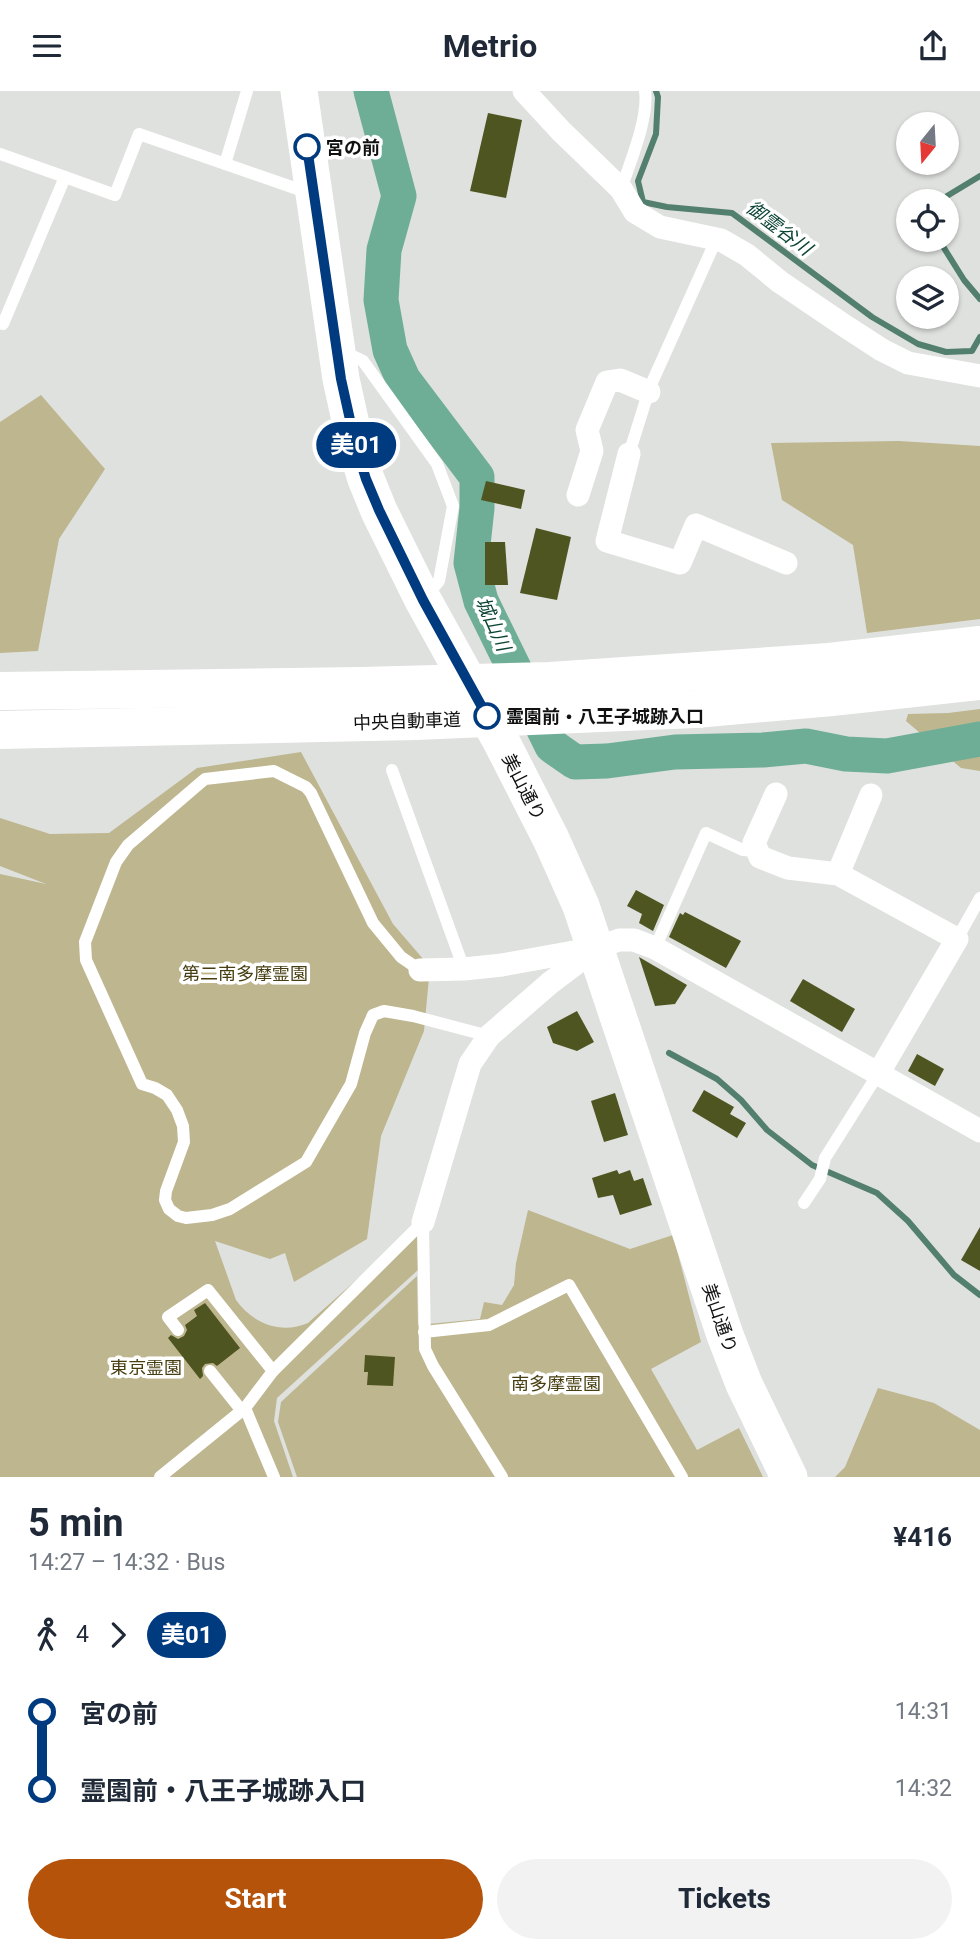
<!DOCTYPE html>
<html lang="en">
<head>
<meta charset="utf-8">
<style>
	body { margin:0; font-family:Roboto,"Noto Sans JP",sans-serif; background:#f2f2f3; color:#1f2937; height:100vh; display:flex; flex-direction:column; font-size:26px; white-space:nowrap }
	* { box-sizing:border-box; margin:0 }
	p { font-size:23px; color:#747a83 }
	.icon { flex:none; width:38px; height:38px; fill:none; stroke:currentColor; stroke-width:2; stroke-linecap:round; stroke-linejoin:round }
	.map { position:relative; height:1386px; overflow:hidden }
	.details { display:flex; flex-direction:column; background:#fff; flex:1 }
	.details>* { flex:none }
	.badge { padding:0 14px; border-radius:23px; font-size:24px; line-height:46px }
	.needle { width:46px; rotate:198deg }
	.tools { position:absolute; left:896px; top:21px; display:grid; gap:14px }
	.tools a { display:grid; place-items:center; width:63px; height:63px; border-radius:50%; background:#fff; box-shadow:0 2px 5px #0004; font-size:35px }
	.map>.badge { position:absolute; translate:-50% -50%; box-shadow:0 0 0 4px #fff }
	.legs { display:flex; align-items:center; gap:10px; height:77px; padding:0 28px; font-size:23px }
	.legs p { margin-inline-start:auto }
	.headline { display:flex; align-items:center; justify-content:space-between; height:119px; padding:0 28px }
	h1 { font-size:38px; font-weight:700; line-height:52px }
	.button { display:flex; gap:14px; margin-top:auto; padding:14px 28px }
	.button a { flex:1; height:80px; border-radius:42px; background:#b45309; color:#fff; font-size:28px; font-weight:700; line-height:80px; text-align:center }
	.button a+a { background:#f2f2f3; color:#1f2937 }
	ul { padding:0 28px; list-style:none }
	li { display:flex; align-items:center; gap:24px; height:77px; font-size:26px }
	li i { display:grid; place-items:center; width:10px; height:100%; margin:0 9px; background:currentColor }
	li i::after { content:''; width:18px; height:18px; margin:-9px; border:5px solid; border-radius:50%; background:#fff }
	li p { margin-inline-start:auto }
	li:first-child i { background:linear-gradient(#0000 50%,currentColor 0) }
	li:last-child i { background:linear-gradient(currentColor 50%,#0000 0) }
	header { display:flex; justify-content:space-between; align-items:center; height:91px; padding:0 28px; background:#fff; font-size:32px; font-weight:700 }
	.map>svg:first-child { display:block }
	.green { fill:#beb68f }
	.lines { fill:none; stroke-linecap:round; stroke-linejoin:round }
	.stream { stroke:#527f6e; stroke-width:6 }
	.river { stroke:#6eae97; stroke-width:35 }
	.building { fill:#4f5520 }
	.service { stroke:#fff; stroke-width:12 }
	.minor { stroke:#fff; stroke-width:23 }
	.primary { stroke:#fff; stroke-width:37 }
	.motorway { stroke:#fff; stroke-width:38 }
	.line-1-casing { stroke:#fff; stroke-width:16 }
	.line-1 { stroke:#003b80; stroke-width:10 }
	.stop-1-dot { fill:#fff; stroke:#003b80; stroke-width:3.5 }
	.labels { text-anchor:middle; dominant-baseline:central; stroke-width:7; stroke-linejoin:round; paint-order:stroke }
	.stop-label { font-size:18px; font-weight:bold; fill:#101110; stroke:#fff; text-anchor:start }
	.street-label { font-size:18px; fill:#101110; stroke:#fff }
	.park-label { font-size:18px; fill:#473e11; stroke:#fff }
	.water-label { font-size:19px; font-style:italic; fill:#0d4535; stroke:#fff }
</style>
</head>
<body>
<header><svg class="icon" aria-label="menu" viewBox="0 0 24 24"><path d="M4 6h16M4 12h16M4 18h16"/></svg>Metrio<svg class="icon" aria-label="share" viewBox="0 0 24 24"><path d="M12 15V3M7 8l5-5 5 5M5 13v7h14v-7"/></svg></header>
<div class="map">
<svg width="980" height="1386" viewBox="0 0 980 1386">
	<rect width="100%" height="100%" fill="#dfe1de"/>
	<!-- green -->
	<g class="green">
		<path d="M41 304 105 378 59 448 38 560 0 562V331Z"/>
		<path d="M899 350 980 355V528L867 542 853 454 782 409 771 352Z"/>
		<path d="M980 618V680L961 677 906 630 908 623 948 622Z"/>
		<path d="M301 661 393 833 430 876 424 940 381 1045 367 1148 294 1191 285 1162 270 1168 215 1150 236 1209C252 1232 281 1244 308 1232L417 1135 418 1179 277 1307 274 1330 293 1386H0V783L46 793 0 775V727L50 743 109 742 197 677Z"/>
		<path d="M528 1119 630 1158 673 1144 701 1251 651 1278 697 1359 739 1337 763 1386H297L278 1331 281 1311 417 1185 418 1234 480 1228 484 1211 502 1214 514 1194 516 1172Z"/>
		<path d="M878 1297 934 1312 980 1339V1386H835L845 1376Z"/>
	</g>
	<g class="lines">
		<!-- stream -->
		<g class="stream">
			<path d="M656 0 658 6 656 43 638 90 643 111 667 116 732 122 872 226 918 253 946 261 972 260 980 246"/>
			<path d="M945 110 947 105 980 85"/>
			<path d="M939 149 964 189 980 208"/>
			<path d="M565 680 566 664"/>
			<path d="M669 962 717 988 741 1009 767 1039 812 1074 877 1102 908 1130 954 1184 980 1204"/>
		</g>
		<!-- river -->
		<path class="river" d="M371 0 399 105 384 159 381 209 390 259 403 288 477 386V417L471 472 481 510 552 655 575 671 607 670 675 661 763 659 806 655 846 663 887 665 980 648"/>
	</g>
	<!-- building -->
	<g class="building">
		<path d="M488 22 522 29 506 107 470 100Z"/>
		<path d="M486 390 525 399 521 418 481 409Z"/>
		<path d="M536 437 571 446 557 509 520 502Z"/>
		<path d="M485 451H505L508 494H485Z"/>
		<path d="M636 799 664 814 653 840 639 832 642 823 627 815Z"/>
		<path d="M685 821 741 850 726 877 669 846 680 822 683 824Z"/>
		<path d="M639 866 687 894 675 913 655 915Z"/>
		<path d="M803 888 855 918 842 941 790 910Z"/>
		<path d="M577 920 594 951 577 960 553 952 547 936Z"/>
		<path d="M917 963 944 978 935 995 908 980Z"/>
		<path d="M704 999 734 1016 730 1023 746 1032 737 1047 692 1020Z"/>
		<path d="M615 1002 628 1044 604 1051 591 1010Z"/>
		<path d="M617 1079 619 1083 630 1079 634 1090 643 1087 652 1114 620 1124 613 1104 598 1107 592 1087Z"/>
		<path d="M980 1136V1180L961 1169Z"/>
		<path d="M205 1212 240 1257 217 1275 213 1272 205 1273 202 1277 203 1285 200 1288 168 1247 171 1244 178 1248 184 1245 187 1239 185 1234 197 1225 194 1219Z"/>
		<path d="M365 1264 395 1266 393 1295 367 1294 368 1281H364Z"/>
	</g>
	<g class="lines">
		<!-- service -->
		<g class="service">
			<path d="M0 63 65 86 3 233 0 232"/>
			<path d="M225 73 247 0"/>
			<path d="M65 86 115 104 139 43 309 102"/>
			<path d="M621 98C630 72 649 26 645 0"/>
			<path d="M342 260 363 270 437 373 453 415 439 490 427 504"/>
			<path d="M629 363 650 296 712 158 714 148"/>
			<path d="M392 679 464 878"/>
			<path d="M957 848 980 807"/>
			<path d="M655 857 706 742 743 759 757 760"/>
			<path d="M420 879 401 866 373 832 311 702 306 696 274 680 205 688 199 693 128 754 116 771 85 851 86 869 142 993 155 997 167 1004 177 1019 183 1035 184 1051 166 1100 165 1109 169 1118 178 1125 186 1127 212 1124 230 1118 306 1071 351 993 365 942 373 924 384 920 413 925 489 945"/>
			<path d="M804 1112 820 1088 825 1067 878 983"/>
			<path d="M423 1131 425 1258 433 1275 502 1386"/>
			<path d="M178 1239 168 1226 208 1199 273 1280"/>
			<path d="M424 1241 489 1234 569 1194 682 1386"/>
			<path d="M210 1280 242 1320"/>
			<path d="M245 1317 274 1386"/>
			<path d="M160 1386 245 1317 273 1280 423 1131"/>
		</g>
		<!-- minor -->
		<g class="minor">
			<path d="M524 0 561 40 621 98 635 121 660 136 721 149 747 164 780 191 845 235 882 259 908 272 980 285"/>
			<path d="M629 363 607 450 680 472 696 434 786 472"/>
			<path d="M578 404 592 360 587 339 607 291 620 289 649 301"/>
			<path d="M776 703 754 752 760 766 788 777 838 783 957 848 878 983"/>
			<path d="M838 783 871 704"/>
			<path d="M420 879 464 878 502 874 596 857 619 849H634L655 857 980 1040"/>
			<path d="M423 1131 470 973 489 945 550 892 591 861"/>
		</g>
		<!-- primary -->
		<path class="primary" d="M299 0 341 288 356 356 366 388 379 420 423 509 501 650 551 748 581 815 725 1244 744 1293 789 1386"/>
		<!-- motorway -->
		<g class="motorway">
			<path d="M0 600 361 595 550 590 829 571 980 554"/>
			<path d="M0 639 416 630 695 618 832 606 980 590"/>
		</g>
	</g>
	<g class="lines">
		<!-- line-1 casing -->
		<g class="line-1-casing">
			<path id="line-1" d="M307 56 341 288 356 356 366 388 379 419 423 509 487 625"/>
		</g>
		<!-- line-1 -->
		<use href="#line-1" class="line-1"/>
	</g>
	<!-- markers -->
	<g class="stop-1-dot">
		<circle cx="307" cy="56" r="12"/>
		<circle cx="487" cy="625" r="12"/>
	</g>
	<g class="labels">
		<!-- stop labels -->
		<g class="stop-label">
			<text x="326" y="56">宮の前</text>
			<text x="506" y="625">霊園前・八王子城跡入口</text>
		</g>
		<!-- street labels -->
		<g class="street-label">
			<text transform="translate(407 630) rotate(-2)">中央自動車道</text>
			<text transform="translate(524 696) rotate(63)">美山通り</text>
			<text transform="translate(720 1227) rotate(71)">美山通り</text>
		</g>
		<!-- park labels -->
		<g class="park-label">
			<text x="245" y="882">第二南多摩霊園</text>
			<text x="146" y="1276">東京霊園</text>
			<text x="556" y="1292">南多摩霊園</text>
		</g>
		<!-- water labels -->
		<g class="water-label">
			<text transform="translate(779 137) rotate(37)">御霊谷川</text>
			<text transform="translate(493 533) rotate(66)">城山川</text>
		</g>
	</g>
</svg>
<div class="tools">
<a><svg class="needle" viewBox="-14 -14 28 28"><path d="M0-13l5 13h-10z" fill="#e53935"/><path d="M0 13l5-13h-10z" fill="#747a83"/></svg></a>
<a><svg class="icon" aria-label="locate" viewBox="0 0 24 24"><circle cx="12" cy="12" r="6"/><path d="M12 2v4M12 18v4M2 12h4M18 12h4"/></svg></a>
<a><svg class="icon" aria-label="layers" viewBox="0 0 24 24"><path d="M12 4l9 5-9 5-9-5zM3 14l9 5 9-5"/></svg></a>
</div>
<b class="badge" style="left:356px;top:354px;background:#003b80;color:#fff">美01</b>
</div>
<section class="details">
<div class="headline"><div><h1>5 min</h1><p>14:27 – 14:32 · Bus</p></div><b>¥416</b></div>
<div class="legs"><svg class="icon" aria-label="walk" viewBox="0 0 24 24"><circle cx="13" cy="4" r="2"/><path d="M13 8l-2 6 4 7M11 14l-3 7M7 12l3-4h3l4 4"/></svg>4<svg class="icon" aria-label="forward" viewBox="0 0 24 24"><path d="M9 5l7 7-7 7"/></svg><b class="badge" style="background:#003b80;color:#fff">美01</b></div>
<ul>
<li><i style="color:#003b80"></i><b>宮の前</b><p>14:31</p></li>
<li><i style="color:#003b80"></i><b>霊園前・八王子城跡入口</b><p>14:32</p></li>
</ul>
<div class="button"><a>Start</a><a>Tickets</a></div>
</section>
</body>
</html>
